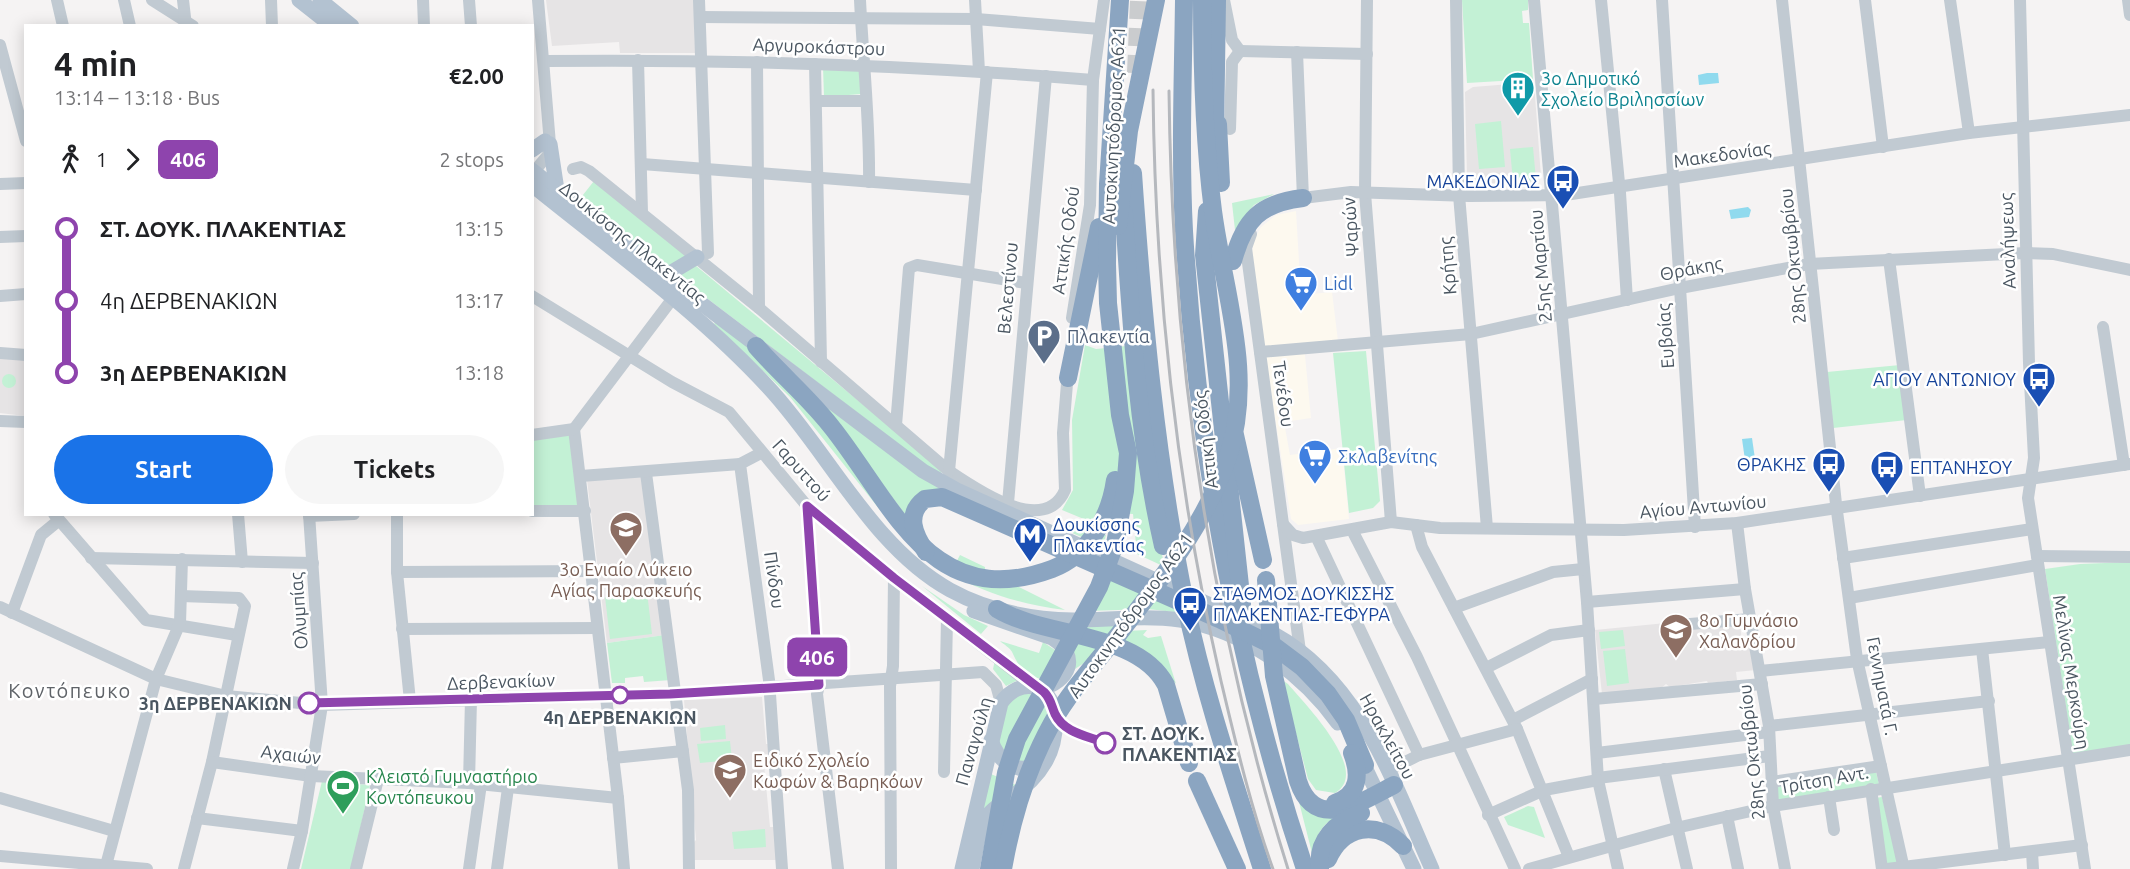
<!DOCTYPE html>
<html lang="en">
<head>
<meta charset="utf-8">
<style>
	body { margin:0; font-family:Ubuntu,sans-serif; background:#f6f6f6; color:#202124; height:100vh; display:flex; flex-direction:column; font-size:22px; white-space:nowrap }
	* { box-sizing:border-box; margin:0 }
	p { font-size:20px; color:#757577 }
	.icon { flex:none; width:33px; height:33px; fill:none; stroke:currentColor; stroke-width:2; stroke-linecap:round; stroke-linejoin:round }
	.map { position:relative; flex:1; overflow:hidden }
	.drawer { position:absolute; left:24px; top:24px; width:510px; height:492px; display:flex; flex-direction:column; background:#fff; border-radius:0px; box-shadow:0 3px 15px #0003 }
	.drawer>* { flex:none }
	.badge { padding:0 12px; border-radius:9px; font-size:21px; line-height:39px }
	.map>.badge { position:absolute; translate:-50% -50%; box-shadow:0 0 0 3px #fff }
	.legs { display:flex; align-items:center; gap:9px; height:66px; padding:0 30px; font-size:20px }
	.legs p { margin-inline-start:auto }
	.headline { display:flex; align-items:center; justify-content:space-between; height:102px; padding:0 30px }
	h1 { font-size:33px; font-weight:600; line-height:45px }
	.cta { display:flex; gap:12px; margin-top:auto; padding:12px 30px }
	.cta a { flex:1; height:69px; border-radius:36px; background:#1a73e8; color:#fff; font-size:24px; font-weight:600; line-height:69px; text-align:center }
	.cta a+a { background:#f6f6f6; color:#202124 }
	ul { padding:0 30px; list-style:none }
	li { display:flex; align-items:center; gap:21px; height:72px; font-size:22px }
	li i { display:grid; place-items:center; width:9px; height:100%; margin:0 8px; background:currentColor }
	li i::after { content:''; width:15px; height:15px; margin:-8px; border:4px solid; border-radius:50%; background:#fff }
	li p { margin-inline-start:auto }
	li:first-child i { background:linear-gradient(#0000 50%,currentColor 0) }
	li:last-child i { background:linear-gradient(currentColor 50%,#0000 0) }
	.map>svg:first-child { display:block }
	.commercial { fill:#fdf9ef }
	.education { fill:#e6e4e5 }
	.green { fill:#c3f1d5 }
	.water { fill:#90daee }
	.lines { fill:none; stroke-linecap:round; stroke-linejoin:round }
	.highway-tunnel { stroke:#caccce; stroke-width:18; stroke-dasharray:18 9; stroke-linecap:butt }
	.minor { stroke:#c1cad2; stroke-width:12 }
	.major { stroke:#b3c2d1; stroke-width:15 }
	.highway { stroke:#8ba5c1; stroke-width:18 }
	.rail { stroke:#b5b8bd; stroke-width:3 }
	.line-1-casing { stroke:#fff; stroke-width:14 }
	.line-1 { stroke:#8e44ad; stroke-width:9 }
	.stop-1-dot { fill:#fff; stroke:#8e44ad; stroke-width:3 }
	.labels { text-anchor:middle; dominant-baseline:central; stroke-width:5; stroke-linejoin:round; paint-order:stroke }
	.street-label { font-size:18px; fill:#4a5661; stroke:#fff }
	.culture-label { font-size:18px; fill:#0d838f; stroke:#fff; text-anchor:start }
	.transit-label { font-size:18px; fill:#164399; stroke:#fff; text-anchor:end }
	.shop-label { font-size:18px; fill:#366cbe; stroke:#fff; text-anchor:start }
	.service-label { font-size:18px; fill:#4e5e75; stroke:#fff; text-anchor:start }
	.education-label { font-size:18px; fill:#785e54; stroke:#fff; text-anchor:start }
	.stop-label { font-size:18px; font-weight:bold; fill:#4a5661; stroke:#fff; text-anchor:end }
	.leisure-label { font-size:18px; fill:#27864d; stroke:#fff; text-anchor:start }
	.neighbourhood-label { font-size:20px; letter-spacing:1.5px; fill:#5f6368; stroke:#fff }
</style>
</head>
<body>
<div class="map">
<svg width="2130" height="869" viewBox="0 0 2130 869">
	<rect width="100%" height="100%" fill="#f5f3f3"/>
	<!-- commercial -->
	<path class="commercial" d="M1296 211 1301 295 1332 292 1338 341 1304 345 1311 418 1284 422 1290 455 1342 448 1349 519 1298 525 1291 519 1251 264 1253 242 1261 227 1276 215Z"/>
	<!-- education -->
	<g class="education">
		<path d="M546 0H694L695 53H620L619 42 552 46Z"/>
		<path d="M1534 82 1541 177 1531 185 1470 182 1467 177 1465 92 1473 87Z"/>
		<path d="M0 356H25V416L0 413Z"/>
		<path d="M645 475 665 635 607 643 587 480Z"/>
		<path d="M1747 615 1740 624 1742 643H1749L1756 670 1736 672 1737 680 1708 683 1707 681 1670 687 1666 684 1661 688 1602 694 1595 630Z"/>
		<path d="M762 697 766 744H770L771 762 764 764 770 827H776L779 860H693V843L696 840 684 700Z"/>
	</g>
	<!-- green -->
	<g class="green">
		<path d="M1462 0H1528V10L1522 11 1523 23H1529L1533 79 1467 83Z"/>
		<path d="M823 67H859L861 94 824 97Z"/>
		<path d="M1501 121 1505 167 1479 169 1475 124Z"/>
		<path d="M1533 147 1536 180 1513 182 1510 149Z"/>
		<path d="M594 181 686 255 672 267 664 264 579 200Z"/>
		<path d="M1274 194 1254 205 1235 230 1232 203Z"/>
		<path d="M695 265 943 471 941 473 930 468 679 277 678 274Z"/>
		<path d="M717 320 791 382 900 535 790 397 714 324Z"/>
		<path d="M1085 345 1096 349 1126 346 1143 476 1165 567 1137 554 1133 514 1108 513 1103 527 1062 510 1073 490 1072 420Z"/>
		<path d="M1366 351 1380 501 1373 508 1349 513 1333 353Z"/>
		<path d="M1900 365 1907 420 1833 428 1827 372Z"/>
		<circle cx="9" cy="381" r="7"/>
		<path d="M823 404 945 490 910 521Z"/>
		<path d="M572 435 582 508H533L532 440Z"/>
		<path d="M1067 524 1106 535 1103 546 1065 530Z"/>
		<path d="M960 555 985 567V570L1065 610C1023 605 988 594 950 574Z"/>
		<path d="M2130 562V746L2073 755 2045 569 2080 564Z"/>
		<path d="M1109 573 1208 616 1148 609 1088 611Z"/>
		<path d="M922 586 964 615 988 626 981 634Z"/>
		<path d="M647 592 652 634 610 639 605 597Z"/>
		<path d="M1062 624 1128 625 1126 631 1147 630 1143 635 1148 638 1161 636 1176 684 1158 661Z"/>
		<path d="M1623 630 1625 646 1601 649 1599 632Z"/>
		<path d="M665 635 671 680 644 682 643 676 625 678V683H612L607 643Z"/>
		<path d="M1000 641 1039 653 1043 642 1058 652 1045 679C1027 679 1020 669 1013 654 1011 648 1003 644 1000 641Z"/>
		<path d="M1064 641 1125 653 1093 657 1075 669Z"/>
		<path d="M1625 649 1629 683 1607 686 1603 651Z"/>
		<path d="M995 660 1018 680 1006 686 993 669Z"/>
		<path d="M1282 680 1288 684C1305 704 1372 772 1335 793L1316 790 1308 779Z"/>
		<path d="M1024 691 1042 697 1050 714 1027 765 998 748 1005 706Z"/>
		<path d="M725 725 726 739 701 741 700 728Z"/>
		<path d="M730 741 732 760 700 763 697 744Z"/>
		<path d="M1876 772 1879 784 1777 801 1775 786Z"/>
		<path d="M991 774 1016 785 981 812Z"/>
		<path d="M322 781 370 785 351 869H301Z"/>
		<path d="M1882 797 1898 862 1884 865 1875 798Z"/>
		<path d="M1298 798 1343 814C1321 823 1316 834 1313 857Z"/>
		<path d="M1528 806 1534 807 1545 838 1508 825 1504 817Z"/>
		<path d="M765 829 766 847 734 849 732 832Z"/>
	</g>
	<!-- water -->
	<g class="water">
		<path d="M1707 73H1718L1719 83 1699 85 1698 75Z"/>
		<path d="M1748 207 1751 210 1749 217 1731 219 1729 210Z"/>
		<path d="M1752 438 1755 459 1745 460 1742 439Z"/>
	</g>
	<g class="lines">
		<!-- highway-tunnel -->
		<path class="highway-tunnel" d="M1136 73 1139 0"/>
		<!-- minor -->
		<g class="minor">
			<path d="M57 0 63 26"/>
			<path d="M124 0 130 26"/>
			<path d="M152 0 193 26"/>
			<path d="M183 0 186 26"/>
			<path d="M271 0 272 26"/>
			<path d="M423 0 424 26"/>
			<path d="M469 0 471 26"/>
			<path d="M699 0 708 253"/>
			<path d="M860 0C863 61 870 121 869 182"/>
			<path d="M975 0 979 71"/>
			<path d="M1224 0 1232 40 1240 51"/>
			<path d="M1367 0 1365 193 1391 522"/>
			<path d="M1456 0 1459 195 1487 528"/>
			<path d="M1534 0 1587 602 1598 780 1618 869"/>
			<path d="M1601 0 1620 193 1627 300"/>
			<path d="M1662 0 1695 527"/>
			<path d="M1782 0 1836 504 1857 659 1904 869"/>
			<path d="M1865 0 1883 147"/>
			<path d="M1950 0 1969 133"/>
			<path d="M2020 0 2029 363 2034 458 2028 498 2085 869"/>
			<path d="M2128 0 2130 15"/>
			<path d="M700 17 976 19 1100 29"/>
			<path d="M0 45 26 141"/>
			<path d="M1240 51 1367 54"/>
			<path d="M1297 52 1303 198 1351 192 1469 196 1565 195 1969 133 2130 115"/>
			<path d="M638 60 642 213"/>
			<path d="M544 61C727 59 910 65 1093 80"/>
			<path d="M757 62 759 308"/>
			<path d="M815 64 821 362"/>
			<path d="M816 101H865"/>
			<path d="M1230 129 1232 62 1240 51"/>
			<path d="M642 164 976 190"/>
			<path d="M573 169 581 167 589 171 759 308 949 471C977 490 1045 537 1065 490L1063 433 1068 371"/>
			<path d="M532 174 548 155 550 144 538 0"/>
			<path d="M0 184 26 183"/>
			<path d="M1251 234 1246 248 1300 651"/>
			<path d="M0 237 26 236"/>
			<path d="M1889 259 1920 496"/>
			<path d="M0 296 26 294"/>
			<path d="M532 296 672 382 729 412 807 506 894 577 1034 687"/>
			<path d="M1072 318 1090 205 1093 80 1104 0"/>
			<path d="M2103 327 2124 465"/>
			<path d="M1260 352 1471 334 1680 288 1809 264 2026 253 2053 254 2130 270"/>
			<path d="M0 353 26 355"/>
			<path d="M0 421 26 422"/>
			<path d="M896 425 909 268 917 265 1026 283"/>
			<path d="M574 429 618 798 624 869"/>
			<path d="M574 429 673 298"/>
			<path d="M532 435 574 429"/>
			<path d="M761 453 740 464 769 680 782 869"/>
			<path d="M949 471 987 72"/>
			<path d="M646 473 688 790 689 869"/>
			<path d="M581 476 740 464"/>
			<path d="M1008 503 1046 76"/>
			<path d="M807 506 819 685 817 694 838 869"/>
			<path d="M532 511H585"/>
			<path d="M54 514 146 620 237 635"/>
			<path d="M238 514 242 562"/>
			<path d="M397 514V572L410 701"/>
			<path d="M309 516 354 514"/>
			<path d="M1737 523 1745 589 1769 726 1773 806 1785 869"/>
			<path d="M1283 524 1293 535 1303 538 1391 522 1440 528 1624 530 1737 523 2130 464"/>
			<path d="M1416 525 1422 547 1517 729 1569 857"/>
			<path d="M1352 530 1417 657 1515 869"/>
			<path d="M1316 536 1419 755"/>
			<path d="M2037 556 2130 557"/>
			<path d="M91 558 313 563"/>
			<path d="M1843 558 2032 529"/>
			<path d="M397 572 591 571"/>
			<path d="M181 596 239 598 245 606 212 762 184 869"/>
			<path d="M1849 598 2038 565"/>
			<path d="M1587 602 1745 589"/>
			<path d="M0 607 156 679 226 696 322 705 670 694 983 672 996 685 1001 703"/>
			<path d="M1454 608 1553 572 1583 569"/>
			<path d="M12 613 41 535 58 521"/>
			<path d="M1690 624 1750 619"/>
			<path d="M402 629 597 628"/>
			<path d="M1982 649 2005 855"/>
			<path d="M1486 668 1551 635 1589 630"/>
			<path d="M1760 671 2049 642"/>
			<path d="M1594 699 1762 684"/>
			<path d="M1513 720 1592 679"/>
			<path d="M1769 726 1989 701"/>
			<path d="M1597 753 1769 732"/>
			<path d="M613 758 683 751"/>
			<path d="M212 762 311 776 469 783 618 798"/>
			<path d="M1395 767 1419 755 1517 729"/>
			<path d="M1664 769 1687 869"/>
			<path d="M944 772 947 618"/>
			<path d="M1598 778 1770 756"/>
			<path d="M1771 782 1881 766"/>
			<path d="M469 783 471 699"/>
			<path d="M1871 789 1882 869"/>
			<path d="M1829 797 1834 830"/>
			<path d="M0 798 114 831"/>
			<path d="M1488 815 1544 790 1598 780"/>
			<path d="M1727 816 1738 869"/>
			<path d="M197 818 302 831"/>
			<path d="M2032 852 2033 869"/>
			<path d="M0 856 147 869"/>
			<path d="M105 869 156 679 180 623 182 559"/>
			<path d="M293 869 302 831 322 705 309 514"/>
			<path d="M356 869 378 779"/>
			<path d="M469 869 481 784"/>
			<path d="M497 869 508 788"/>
			<path d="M891 869 890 686 893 666 894 577"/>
			<path d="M1529 869 1676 828 1773 806 2130 750"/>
			<path d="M1887 869 2082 845"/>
		</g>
		<!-- major -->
		<g class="major">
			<path d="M299 0 332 26"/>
			<path d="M320 0 352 26"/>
			<path d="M550 144 557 190"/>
			<path d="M532 150 545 141"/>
			<path d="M532 170 665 276 923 471 957 490 1274 634C1361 682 1394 784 1432 869"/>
			<path d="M532 185C612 250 698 311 768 387 828 451 872 547 950 590 988 611 1031 619 1073 620 1108 620 1145 615 1180 620 1243 630 1301 672 1338 723"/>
			<path d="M665 276 697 257"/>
			<path d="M974 611 1052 638C1081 656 1069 682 1040 689"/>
			<path d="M991 740C998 761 1016 776 1038 764"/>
			<path d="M1359 755 1414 869"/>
			<path d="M962 869 1001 703C1019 677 1052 682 1055 716 1058 751 1040 778 1012 796 1003 803 990 809 985 820 977 834 976 853 972 869"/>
		</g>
		<!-- highway -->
		<g class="highway">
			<path d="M1184 0C1183 77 1180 154 1184 231 1197 449 1236 662 1305 869"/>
			<path d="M1218 124 1221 183"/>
			<path d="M1215 136 1217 0"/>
			<path d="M1133 173C1143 318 1156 460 1185 602 1204 693 1234 781 1262 869"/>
			<path d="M1207 211 1204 255 1242 604"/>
			<path d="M1124 213C1131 325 1138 436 1163 546"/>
			<path d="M1118 226 1129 131 1156 0"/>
			<path d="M1233 261C1244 220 1260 203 1303 198"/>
			<path d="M756 346C781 375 811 399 834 430 894 507 933 613 1052 569 1089 555 1110 516 1115 480"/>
			<path d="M1068 378 1099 227"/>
			<path d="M1235 435 1263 560"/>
			<path d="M926 552C914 534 905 514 925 499L942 497 1219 619 1274 646 1302 667 1328 694 1346 720 1365 765"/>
			<path d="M1266 580 1274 676 1298 781C1315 833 1361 802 1394 785"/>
			<path d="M997 609C1045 638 1138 631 1166 685L1189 763"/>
			<path d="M1197 781 1237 869"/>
			<path d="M1335 803C1360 794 1360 774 1352 753"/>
			<path d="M1328 859C1343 826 1377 819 1403 846"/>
			<path d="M989 869 1006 773 1017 739 1099 587 1115 544 1125 491 1128 453 1120 415 1108 303 1107 264 1108 184 1120 0"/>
			<path d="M1003 869C1012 818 1027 768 1052 723 1069 693 1093 666 1114 640 1157 585 1206 524 1228 457 1255 374 1224 294 1213 211 1204 141 1202 71 1202 0"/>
			<path d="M1320 869C1316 840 1336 822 1361 813"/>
		</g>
		<!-- rail -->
		<g class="rail">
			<path d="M1153 90C1155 292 1176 484 1221 681 1236 744 1251 808 1273 869"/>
			<path d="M1169 91C1172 355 1209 617 1288 869"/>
		</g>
	</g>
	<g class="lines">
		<!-- line-1 casing -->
		<g class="line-1-casing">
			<path id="line-1" d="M309 703 670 694 819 685 807 506 894 578 1044 692C1051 699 1051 705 1055 714 1064 733 1088 736 1105 743"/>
		</g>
		<!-- line-1 -->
		<use href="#line-1" class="line-1"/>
	</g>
	<!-- icons -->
	<defs>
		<g id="building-pin" transform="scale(1.725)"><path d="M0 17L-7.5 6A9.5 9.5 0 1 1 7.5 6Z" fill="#0f9aa8" stroke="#fff"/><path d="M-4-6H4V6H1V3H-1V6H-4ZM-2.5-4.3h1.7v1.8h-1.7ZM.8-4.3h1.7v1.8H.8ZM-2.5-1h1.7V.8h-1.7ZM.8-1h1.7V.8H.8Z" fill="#fff"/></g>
		<g id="bus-pin" transform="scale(1.725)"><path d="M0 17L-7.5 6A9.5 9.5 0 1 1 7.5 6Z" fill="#1a4fb4" stroke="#fff"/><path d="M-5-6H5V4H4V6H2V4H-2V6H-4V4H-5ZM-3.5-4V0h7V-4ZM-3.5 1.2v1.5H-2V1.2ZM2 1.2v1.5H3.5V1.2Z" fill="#fff"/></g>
		<g id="supermarket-pin" transform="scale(1.725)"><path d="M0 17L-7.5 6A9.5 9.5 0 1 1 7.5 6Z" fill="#3f7fe0" stroke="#fff"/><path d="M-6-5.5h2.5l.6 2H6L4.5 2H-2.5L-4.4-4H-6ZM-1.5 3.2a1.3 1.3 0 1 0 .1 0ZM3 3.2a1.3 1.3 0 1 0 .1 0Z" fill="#fff"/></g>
		<g id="parking-pin" transform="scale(1.725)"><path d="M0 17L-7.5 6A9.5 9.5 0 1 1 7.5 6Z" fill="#5c6f8a" stroke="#fff"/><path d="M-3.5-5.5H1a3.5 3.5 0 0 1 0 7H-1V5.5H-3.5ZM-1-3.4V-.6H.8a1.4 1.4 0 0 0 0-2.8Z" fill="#fff"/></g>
		<g id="school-pin" transform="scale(1.725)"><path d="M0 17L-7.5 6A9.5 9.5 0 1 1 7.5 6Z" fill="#8d6e63" stroke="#fff"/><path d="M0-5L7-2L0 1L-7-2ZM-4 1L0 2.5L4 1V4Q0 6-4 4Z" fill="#fff"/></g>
		<g id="metro-pin" transform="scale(1.725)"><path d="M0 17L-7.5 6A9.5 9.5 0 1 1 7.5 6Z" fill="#1a4fb4" stroke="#fff"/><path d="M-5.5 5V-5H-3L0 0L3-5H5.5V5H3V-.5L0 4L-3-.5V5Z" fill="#fff"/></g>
		<g id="stadium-pin" transform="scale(1.725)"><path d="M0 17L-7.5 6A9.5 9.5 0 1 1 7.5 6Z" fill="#2e9e5b" stroke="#fff"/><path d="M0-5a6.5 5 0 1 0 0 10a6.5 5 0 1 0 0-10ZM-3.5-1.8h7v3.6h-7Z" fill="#fff"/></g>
	</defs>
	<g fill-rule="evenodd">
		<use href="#building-pin" x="1518" y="88"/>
		<use href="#bus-pin" x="1563" y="181"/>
		<use href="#supermarket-pin" x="1301" y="283"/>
		<use href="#parking-pin" x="1044" y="336"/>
		<use href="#bus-pin" x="2039" y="379"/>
		<use href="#supermarket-pin" x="1315" y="456"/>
		<use href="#bus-pin" x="1829" y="464"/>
		<use href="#bus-pin" x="1887" y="467"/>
		<use href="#school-pin" x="626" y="528"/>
		<use href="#metro-pin" x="1030" y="534"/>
		<use href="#bus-pin" x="1190" y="603"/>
		<use href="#school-pin" x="1676" y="630"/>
		<use href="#school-pin" x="730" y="770"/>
		<use href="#stadium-pin" x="343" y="786"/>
	</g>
	<!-- markers -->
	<g class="stop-1-dot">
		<circle cx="620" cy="695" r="8"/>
		<circle cx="309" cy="703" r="10"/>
		<circle cx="1105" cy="743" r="10"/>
	</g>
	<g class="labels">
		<!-- street labels -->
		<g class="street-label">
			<text transform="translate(819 46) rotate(2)">Αργυροκάστρου</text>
			<text transform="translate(1113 125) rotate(-87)">Αυτοκινητόδρομος Α621</text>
			<text transform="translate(1722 154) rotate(-8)">Μακεδονίας</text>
			<text transform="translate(1350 227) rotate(-94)">Ψαρών</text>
			<text transform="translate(1065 240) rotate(-82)">Αττικής Οδού</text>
			<text transform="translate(2007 241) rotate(-92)">Αναλήψεως</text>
			<text transform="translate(633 242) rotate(39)">Δουκίσσης Πλακεντίας</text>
			<text transform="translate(1792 256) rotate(-96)">28ης Οκτωβρίου</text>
			<text transform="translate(1447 266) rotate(-95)">Κρήτης</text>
			<text transform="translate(1540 266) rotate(-95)">25ης Μαρτίου</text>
			<text transform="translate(1691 268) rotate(-11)">Θράκης</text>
			<text transform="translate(1007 288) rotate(-85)">Βελεστίνου</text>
			<text transform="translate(1665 336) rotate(-94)">Ευβοίας</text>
			<text transform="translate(1284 394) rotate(82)">Τενέδου</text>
			<text transform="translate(1205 440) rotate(-97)">Αττική Οδός</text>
			<text transform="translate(802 470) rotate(48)">Γαρυττού</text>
			<text transform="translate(1703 506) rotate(-5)">Αγίου Αντωνίου</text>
			<text transform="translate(775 580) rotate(82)">Πίνδου</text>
			<text transform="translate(298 611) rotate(-94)">Ολυμπίας</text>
			<text transform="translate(1130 615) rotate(-54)">Αυτοκινητόδρομος Α621</text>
			<text transform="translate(2072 672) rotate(81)">Μελίνας Μερκούρη</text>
			<text transform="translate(501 681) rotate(-2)">Δερβενακίων</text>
			<text transform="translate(1883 686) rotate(79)">Γεννηματά Γ.</text>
			<text transform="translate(1388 736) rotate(61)">Ηρακλείτου</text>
			<text transform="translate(973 741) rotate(-74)">Παναγούλη</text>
			<text transform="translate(1751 752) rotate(-96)">28ης Οκτωβρίου</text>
			<text transform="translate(291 754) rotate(7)">Αχαιών</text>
			<text transform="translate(1824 779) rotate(-10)">Τρίτση Αντ.</text>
		</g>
		<!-- culture labels -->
		<g class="culture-label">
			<text x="1541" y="78">3ο Δημοτικό<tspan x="1541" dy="21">Σχολείο Βριλησσίων</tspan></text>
		</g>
		<!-- transit labels -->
		<g class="transit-label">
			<text x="1540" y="181">ΜΑΚΕΔΟΝΙΑΣ</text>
			<text x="2016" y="379">ΑΓΙΟΥ ΑΝΤΩΝΙΟΥ</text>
			<text x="1806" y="464">ΘΡΑΚΗΣ</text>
			<text x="1910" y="467" text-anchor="start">ΕΠΤΑΝΗΣΟΥ</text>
			<text x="1053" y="524" text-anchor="start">Δουκίσσης<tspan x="1053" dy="21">Πλακεντίας</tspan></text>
			<text x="1213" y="593" text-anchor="start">ΣΤΑΘΜΟΣ ΔΟΥΚΙΣΣΗΣ<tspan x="1213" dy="21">ΠΛΑΚΕΝΤΙΑΣ-ΓΕΦΥΡΑ</tspan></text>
		</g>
		<!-- shop labels -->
		<g class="shop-label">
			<text x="1324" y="283">Lidl</text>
			<text x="1338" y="456">Σκλαβενίτης</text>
		</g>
		<!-- service labels -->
		<g class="service-label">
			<text x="1067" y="336">Πλακεντία</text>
		</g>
		<!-- education labels -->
		<g class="education-label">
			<text x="626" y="569" text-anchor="middle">3ο Ενιαίο Λύκειο<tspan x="626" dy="21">Αγίας Παρασκευής</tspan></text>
			<text x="1699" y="620">8ο Γυμνάσιο<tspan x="1699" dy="21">Χαλανδρίου</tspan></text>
			<text x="753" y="760">Ειδικό Σχολείο<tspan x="753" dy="21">Κωφών &amp; Βαρηκόων</tspan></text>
		</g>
		<!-- stop labels -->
		<g class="stop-label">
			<text x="292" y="703">3η ΔΕΡΒΕΝΑΚΙΩΝ</text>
			<text x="620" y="717" text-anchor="middle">4η ΔΕΡΒΕΝΑΚΙΩΝ</text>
			<text x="1122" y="733" text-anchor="start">ΣΤ. ΔΟΥΚ.<tspan x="1122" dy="21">ΠΛΑΚΕΝΤΙΑΣ</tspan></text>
		</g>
		<!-- leisure labels -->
		<g class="leisure-label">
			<text x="366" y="776">Κλειστό Γυμναστήριο<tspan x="366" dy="21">Κοντόπευκου</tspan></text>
		</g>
		<!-- neighbourhood labels -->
		<g class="neighbourhood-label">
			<text x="70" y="690">Κοντόπευκο</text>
		</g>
	</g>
</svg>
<b class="badge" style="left:817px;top:657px;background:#8e44ad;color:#fff">406</b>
<section class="drawer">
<div class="headline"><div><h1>4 min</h1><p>13:14 – 13:18 · Bus</p></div><b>€2.00</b></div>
<div class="legs"><svg class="icon" aria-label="walk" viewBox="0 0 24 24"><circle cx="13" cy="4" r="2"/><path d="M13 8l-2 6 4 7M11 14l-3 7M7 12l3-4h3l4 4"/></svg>1<svg class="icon" aria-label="forward" viewBox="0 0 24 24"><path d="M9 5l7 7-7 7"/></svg><b class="badge" style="background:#8e44ad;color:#fff">406</b><p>2 stops</p></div>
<ul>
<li><i style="color:#8e44ad"></i><b>ΣΤ. ΔΟΥΚ. ΠΛΑΚΕΝΤΙΑΣ</b><p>13:15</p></li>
<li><i style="color:#8e44ad"></i><span>4η ΔΕΡΒΕΝΑΚΙΩΝ</span><p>13:17</p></li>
<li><i style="color:#8e44ad"></i><b>3η ΔΕΡΒΕΝΑΚΙΩΝ</b><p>13:18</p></li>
</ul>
<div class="cta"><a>Start</a><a>Tickets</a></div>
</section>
</div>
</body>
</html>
